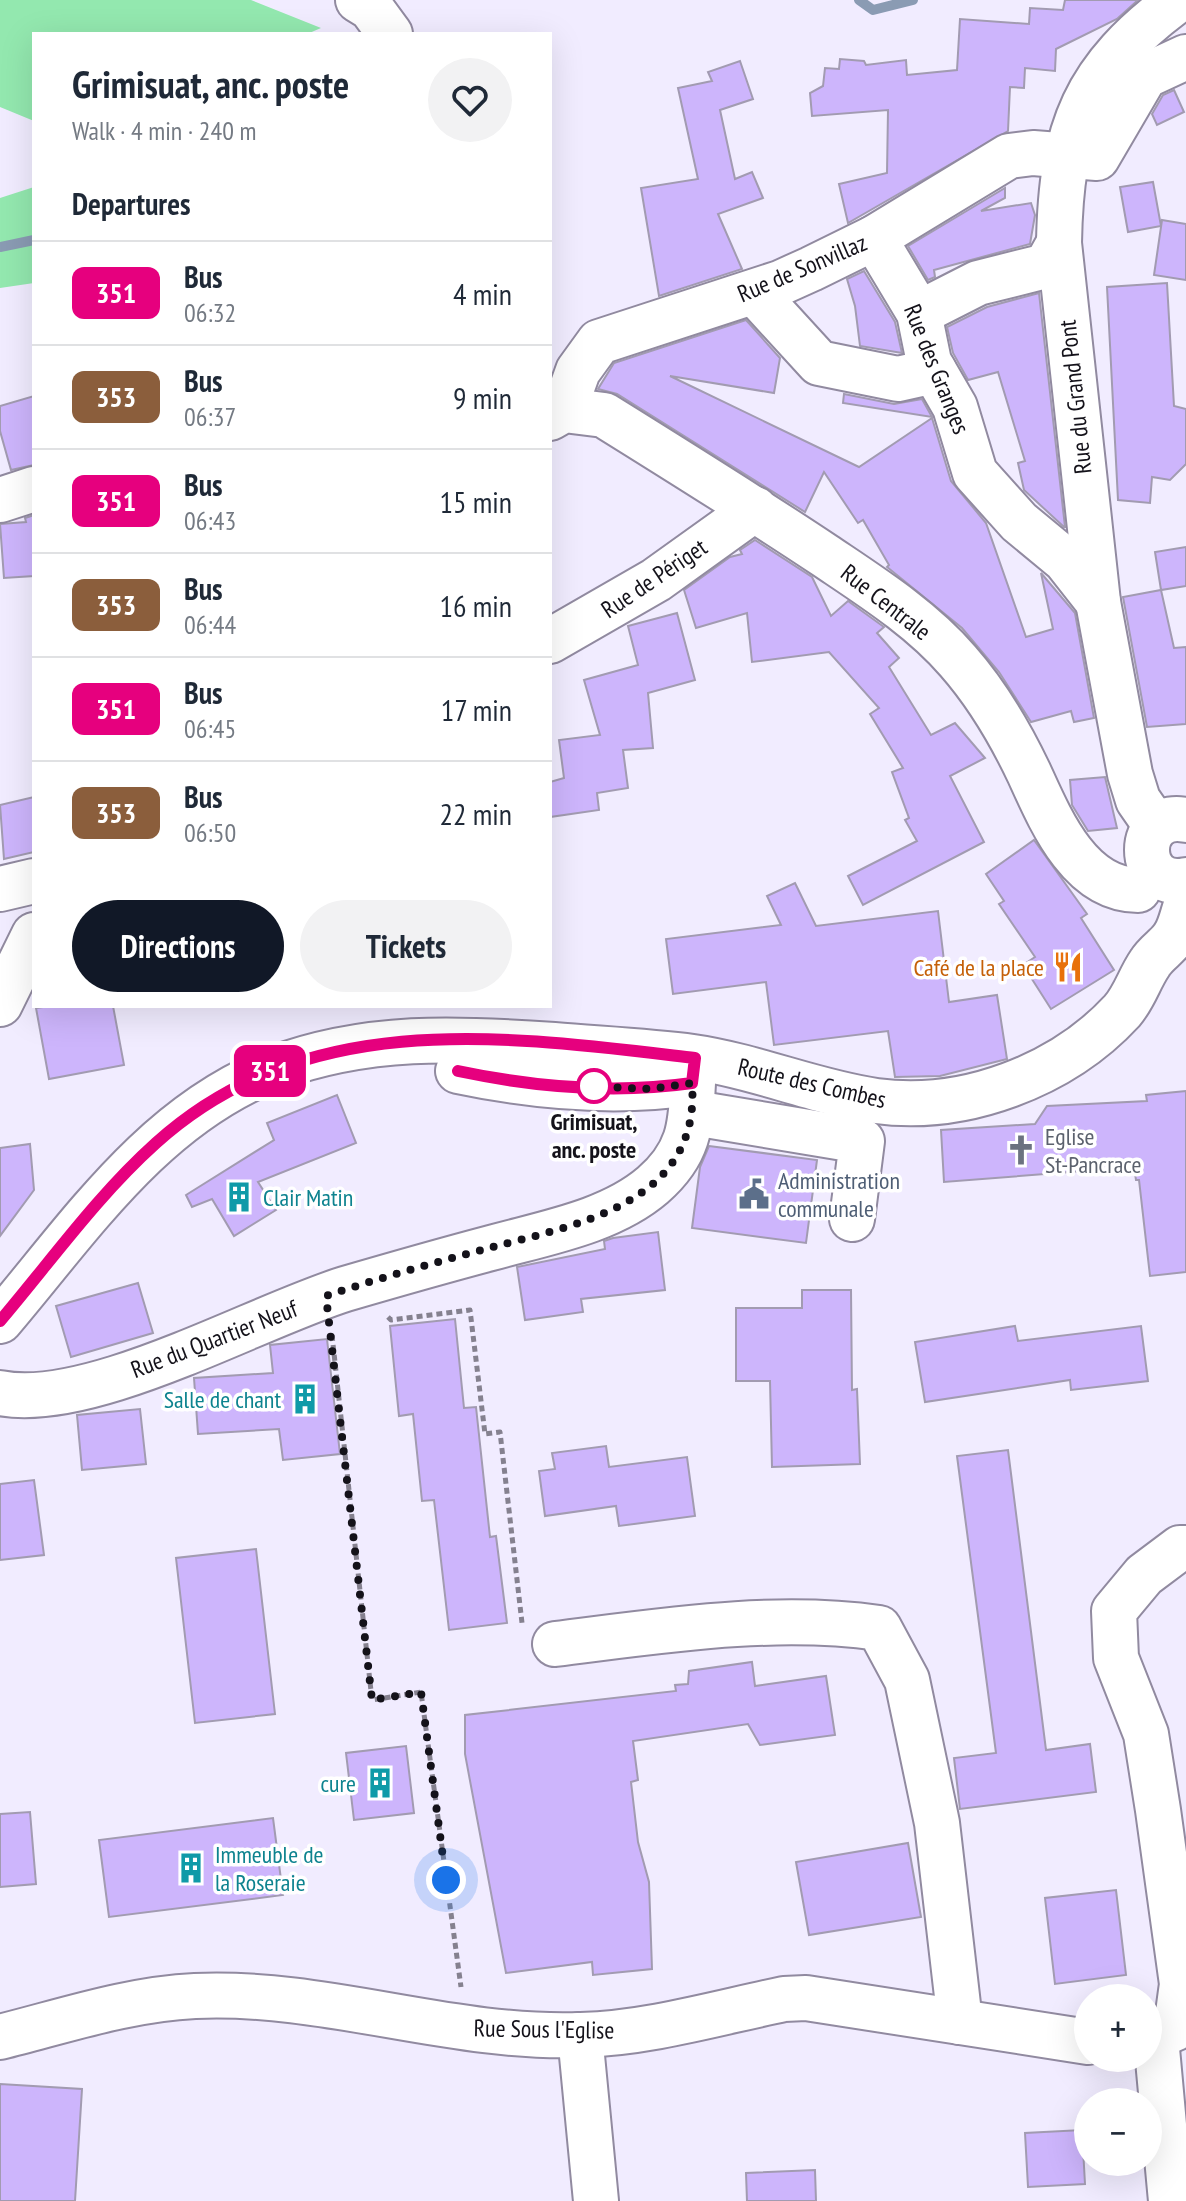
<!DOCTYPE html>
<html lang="en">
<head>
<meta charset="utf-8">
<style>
	body { margin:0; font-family:"PT Sans Narrow",sans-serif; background:#f2f2f3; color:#1f2937; height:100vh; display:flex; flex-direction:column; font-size:30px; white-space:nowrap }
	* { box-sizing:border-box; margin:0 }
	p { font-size:26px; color:#747a83 }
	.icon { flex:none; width:44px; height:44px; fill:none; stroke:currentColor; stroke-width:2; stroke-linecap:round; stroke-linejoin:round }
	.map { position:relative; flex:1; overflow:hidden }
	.sheet { position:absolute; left:32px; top:32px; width:520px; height:976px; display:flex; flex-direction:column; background:#fff; border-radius:0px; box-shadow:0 8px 32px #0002 }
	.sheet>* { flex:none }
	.badge { padding:0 16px; border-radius:12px; font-size:28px; line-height:52px }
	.controls { position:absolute; left:1074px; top:1984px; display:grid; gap:16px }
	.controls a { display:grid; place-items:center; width:88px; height:88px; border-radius:50%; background:#fff; box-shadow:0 8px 32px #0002; font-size:40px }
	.you { position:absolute; width:40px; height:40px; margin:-20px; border:6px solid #fff; border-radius:50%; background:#1a73e8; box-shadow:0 0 0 12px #1a73e833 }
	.map>.badge { position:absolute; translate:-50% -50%; box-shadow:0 0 0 4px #fff }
	h2 { padding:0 40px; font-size:30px; line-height:72px }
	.round { display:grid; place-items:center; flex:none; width:84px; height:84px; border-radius:42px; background:#f2f2f3 }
	.head { display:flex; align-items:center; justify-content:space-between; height:136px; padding:0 40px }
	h1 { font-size:38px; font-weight:800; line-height:60px }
	.button { display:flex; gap:16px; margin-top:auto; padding:16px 40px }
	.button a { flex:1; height:92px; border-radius:48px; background:#111827; color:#fff; font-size:32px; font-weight:800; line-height:92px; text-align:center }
	.button a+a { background:#f2f2f3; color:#1f2937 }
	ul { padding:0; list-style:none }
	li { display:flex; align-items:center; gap:24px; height:104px; padding:0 40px; border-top:2px solid #e0e1e3 }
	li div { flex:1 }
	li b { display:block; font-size:30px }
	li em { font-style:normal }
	li .badge { min-width:88px; font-weight:700; text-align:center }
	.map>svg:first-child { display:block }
	.green { fill:#93e8af }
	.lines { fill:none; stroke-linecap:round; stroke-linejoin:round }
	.stream { stroke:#8a9bb3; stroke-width:10 }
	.building { fill:#cdb5fc; stroke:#a29bb1; stroke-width:2 }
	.minor-casing { stroke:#918aa0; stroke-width:48 }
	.path { stroke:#85818f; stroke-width:5; stroke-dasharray:6 4; stroke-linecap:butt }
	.minor { stroke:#fff; stroke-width:44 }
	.line-casing { stroke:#fff; stroke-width:18 }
	.line { stroke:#e6007e; stroke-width:12 }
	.walk { stroke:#14121a; stroke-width:8; stroke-dasharray:0 14.4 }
	.stop-dot { fill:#fff; stroke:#e6007e; stroke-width:4 }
	.labels { text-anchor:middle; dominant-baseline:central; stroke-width:7; stroke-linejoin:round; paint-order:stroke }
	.street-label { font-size:24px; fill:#14121a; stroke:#fff }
	.food-label { font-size:24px; fill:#c56008; stroke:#fff; text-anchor:end }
	.stop-label { font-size:24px; font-weight:bold; fill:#14121a; stroke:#fff }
	.worship-label { font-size:24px; fill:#5b616d; stroke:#fff; text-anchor:start }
	.service-label { font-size:24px; fill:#4e5e75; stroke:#fff; text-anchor:start }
	.culture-label { font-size:24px; fill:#0d838f; stroke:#fff; text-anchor:start }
</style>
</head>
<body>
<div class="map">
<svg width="1186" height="2201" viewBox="0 0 1186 2201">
	<rect width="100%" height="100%" fill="#f1ecff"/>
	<!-- green -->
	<g class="green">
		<path d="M0 0H251L321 28 307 34H34V121L0 107Z"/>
		<path d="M34 187V283L0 288V198Z"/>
	</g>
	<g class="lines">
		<!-- stream -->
		<g class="stream">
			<path d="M859 0 873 10 913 0"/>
			<path d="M0 247 34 240"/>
		</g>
	</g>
	<!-- building -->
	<g class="building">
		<path d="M1065 0H1138L1117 19 1056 49 1055 71 1025 68 1024 88 1010 87 1008 131 848 223 839 184 887 173 888 110 812 116 810 93 823 86 825 68 839 69 840 59 864 61 866 65 906 60 907 75 957 70 960 19 1029 24 1030 8 1063 10Z"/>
		<path d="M740 61 753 99 720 110 735 179 752 172 763 198 718 214 742 269 659 296 641 188 698 179 678 88 712 81 708 72Z"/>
		<path d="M1174 90 1184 112 1157 125 1152 114 1163 95Z"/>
		<path d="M1153 182 1161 226 1128 232 1120 187Z"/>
		<path d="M1005 188V198L981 211 1031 203 1035 215 1030 244 934 270 935 277 928 280 908 246Z"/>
		<path d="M1162 220 1186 224V280L1154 275Z"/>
		<path d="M864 271 895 322 902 353 860 346 855 306 847 279Z"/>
		<path d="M1167 283 1174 406 1186 409V464L1170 480 1152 477 1150 503 1118 500 1107 287Z"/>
		<path d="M1039 293 1065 527H1064L1024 490 1018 463 1025 461 998 372 968 380 953 353 947 327 987 307Z"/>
		<path d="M746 320 780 358 774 393 670 376 859 467 932 418 951 481 986 523 1026 637 1053 629 1041 573 1075 613 1094 718 1074 722 1071 711 1031 722 999 672 962 628 887 567 889 565 863 520 858 523 824 472 805 512 617 394 598 389 614 363Z"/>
		<path d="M844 394 894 404 922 399 932 417 843 403Z"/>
		<path d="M34 396V465L11 470 0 431V406Z"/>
		<path d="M34 515V576L4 578 0 524 26 522 25 518Z"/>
		<path d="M755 540 812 577 831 616 848 601 884 627 877 633 899 658 889 667 931 735 955 723 985 758 950 776 984 842 863 905 848 876 917 841 905 820 909 818 892 772 903 768 870 714 879 708 829 652 752 662 747 613 696 628 684 590 730 557 742 554 740 550Z"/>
		<path d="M1186 547V586L1161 590 1155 552Z"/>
		<path d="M1161 590 1174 648 1186 647V724L1147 727 1123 597Z"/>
		<path d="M677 613 695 680 648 693 653 748 623 750 628 788 597 793 599 810 550 817V782L564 778 559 740 600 735 584 680 638 665 628 626Z"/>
		<path d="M1105 777 1117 828 1088 831 1072 805 1070 780Z"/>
		<path d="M34 797V852L4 859 0 805Z"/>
		<path d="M1034 840 1087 914 1081 918 1114 970 1051 1009 1023 965 1035 957 999 904 1004 901 986 874Z"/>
		<path d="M795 883 816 926 938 911 949 1002 997 995 1007 1059 940 1076 895 1077 888 1031 774 1045 766 982 673 994 666 939 781 925 767 896Z"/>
		<path d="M50 1006H113L124 1065 49 1079 36 1008Z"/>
		<path d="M1186 1091V1272L1150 1276 1139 1180H1136L1134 1167 944 1182 941 1130 1035 1124 1047 1106 1147 1101 1146 1095Z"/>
		<path d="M337 1095 356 1143 258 1182 276 1210 234 1236 212 1199 192 1207 186 1195 274 1140 267 1123Z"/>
		<path d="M30 1144 34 1190 0 1236V1148Z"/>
		<path d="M709 1146 817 1160 806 1243 692 1228 700 1167Z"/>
		<path d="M658 1232 665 1290 581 1299 583 1312 525 1320 517 1267 605 1249 604 1241 613 1238Z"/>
		<path d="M138 1283 153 1333 71 1357 56 1306Z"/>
		<path d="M802 1290H851L852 1390 857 1389 860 1464 772 1467 770 1381H736V1308H802Z"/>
		<path d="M455 1319 464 1408 476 1407 490 1537 496 1536 507 1623 449 1630 434 1500 422 1501 413 1414 399 1416 390 1326Z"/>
		<path d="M1015 1326 1018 1341 1141 1326 1148 1381 1071 1390 1070 1380 925 1402 915 1342Z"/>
		<path d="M327 1339 340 1454 283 1460 279 1429 198 1434 194 1378 273 1373 270 1345Z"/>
		<path d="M140 1409 146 1464 82 1470 77 1415Z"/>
		<path d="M606 1446 609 1467 687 1457 695 1516 619 1526 616 1506 545 1516 539 1471 555 1469 552 1453Z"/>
		<path d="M1008 1450 1046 1750 1090 1744 1096 1792 960 1809 954 1758 996 1753 957 1456Z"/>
		<path d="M34 1480 44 1555 0 1560V1484Z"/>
		<path d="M256 1549 275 1714 195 1723 176 1558Z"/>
		<path d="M752 1662 755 1686 826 1676 835 1735 760 1745 748 1724 633 1741 638 1780 631 1782 638 1842 649 1882 652 1969 593 1975 592 1962 506 1973 465 1754V1715L676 1691 675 1685 688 1684 689 1671Z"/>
		<path d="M406 1746 414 1813 354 1820 346 1753Z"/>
		<path d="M30 1812 36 1884 0 1887V1814Z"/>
		<path d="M273 1818 283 1895 109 1917 99 1840Z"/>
		<path d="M908 1843 921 1917 809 1935 796 1862Z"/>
		<path d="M1116 1890 1126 1975 1055 1984 1045 1898Z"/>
		<path d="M0 2084 82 2089 75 2201H0Z"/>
		<path d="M1082 2130 1085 2184 1028 2187 1025 2133Z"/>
		<path d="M815 2170 816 2201H747L746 2173Z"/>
	</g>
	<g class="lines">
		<!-- minor casing -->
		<g class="minor-casing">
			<g id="minor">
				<path d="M358 0 371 8 390 34"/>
				<path d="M874 238 919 313 929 362 955 407 975 473 1019 522 1065 560 1098 602"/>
				<path d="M754 292 819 363 898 379 934 371"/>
				<path d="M919 313 978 283 1046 266 1059 243"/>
				<path d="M564 410 578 371 599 342 780 283 811 269 874 238 1009 156 1033 153 1097 158 1145 76 1186 57"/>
				<path d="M550 418 564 410 604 415C678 461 752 507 824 555 870 586 921 618 958 661 987 694 1010 733 1029 773 1050 819 1079 890 1138 890"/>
				<path d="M0 500 34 489"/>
				<path d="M550 641 656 580 755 509"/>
				<path d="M1186 820C1134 810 1134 890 1186 880"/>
				<path d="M1156 826 1138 800 1130 774 1098 602 1059 243C1061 128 1084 69 1178 0"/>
				<path d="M0 889 34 881"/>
				<path d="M0 1004 34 935"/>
				<path d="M458 1071C534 1087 615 1094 692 1083"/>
				<path d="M694 1113 862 1141 852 1219"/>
				<path d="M0 1321C80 1227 153 1116 273 1069 366 1034 457 1038 554 1045 601 1049 647 1051 693 1057 755 1066 814 1092 876 1101 964 1113 1062 1076 1122 1011 1135 996 1139 979 1150 963 1156 953 1167 947 1173 938 1180 929 1182 916 1186 905"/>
				<path d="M0 1393C90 1411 255 1317 345 1289 393 1275 442 1261 491 1248 545 1233 610 1222 653 1185 699 1145 689 1110 695 1058"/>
				<path d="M555 1644C661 1631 772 1613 879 1628L907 1680 937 1823 960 2022"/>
				<path d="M580 2035 596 2201"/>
				<path d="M0 2037C64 2021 129 1999 195 1996 325 1990 451 2040 581 2035 649 2033 717 2013 784 1999L806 1998 1088 2042"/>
				<path d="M1156 2038 1171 2201"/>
				<path d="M1148 2040 1176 2028 1182 1984 1158 1810 1146 1734 1116 1658 1114 1611 1144 1575 1180 1548H1186"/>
			</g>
		</g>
		<!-- path -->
		<g class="path">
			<path d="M388 1317 391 1320 470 1310 485 1434 500 1432 522 1623"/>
			<path d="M332 1335 372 1700 421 1692 461 1987"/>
		</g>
		<!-- minor -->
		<use href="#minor" class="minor"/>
	</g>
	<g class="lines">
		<!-- line casing -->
		<g class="line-casing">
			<path id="line" d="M0 1321C51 1261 97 1196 156 1143 308 1006 508 1036 695 1058L692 1083C615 1094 534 1087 458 1071"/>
		</g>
		<!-- line -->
		<use href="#line" class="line"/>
		<!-- walk -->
		<path class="walk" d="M446 1880 421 1692 372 1700 326 1296C379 1278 434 1263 489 1248 579 1224 701 1203 692 1083L651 1089 584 1086H594"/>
	</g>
	<!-- icons -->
	<defs>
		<g id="restaurant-bare" transform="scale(2.4)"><path d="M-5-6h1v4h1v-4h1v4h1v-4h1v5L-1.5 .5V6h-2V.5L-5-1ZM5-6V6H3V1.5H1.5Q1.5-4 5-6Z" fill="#e8710a" stroke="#fff" stroke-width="2.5" paint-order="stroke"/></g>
		<g id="church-bare" transform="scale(2.4)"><path d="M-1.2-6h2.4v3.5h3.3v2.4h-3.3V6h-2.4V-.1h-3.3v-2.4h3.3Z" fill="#6b7280" stroke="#fff" stroke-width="2.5" paint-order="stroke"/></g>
		<g id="civic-bare" transform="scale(2.4)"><path d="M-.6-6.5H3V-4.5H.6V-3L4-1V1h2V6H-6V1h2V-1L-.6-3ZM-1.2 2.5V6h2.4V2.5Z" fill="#5c6f8a" stroke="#fff" stroke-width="2.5" paint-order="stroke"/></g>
		<g id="building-bare" transform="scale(2.4)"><path d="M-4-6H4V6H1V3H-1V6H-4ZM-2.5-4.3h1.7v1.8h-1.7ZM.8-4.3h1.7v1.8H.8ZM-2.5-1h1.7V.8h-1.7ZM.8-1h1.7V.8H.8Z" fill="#0f9aa8" stroke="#fff" stroke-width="2.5" paint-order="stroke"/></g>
	</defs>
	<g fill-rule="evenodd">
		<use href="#restaurant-bare" x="1068" y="967"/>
		<use href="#church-bare" x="1021" y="1150"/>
		<use href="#civic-bare" x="754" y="1194"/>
		<use href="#building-bare" x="239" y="1197"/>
		<use href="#building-bare" x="305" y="1399"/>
		<use href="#building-bare" x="380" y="1783"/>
		<use href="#building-bare" x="191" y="1868"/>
	</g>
	<!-- markers -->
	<circle class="stop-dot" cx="594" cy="1086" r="16"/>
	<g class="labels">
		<!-- street labels -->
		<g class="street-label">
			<text transform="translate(802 268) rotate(-23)">Rue de Sonvillaz</text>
			<text transform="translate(937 369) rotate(68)">Rue des Granges</text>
			<text transform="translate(1075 397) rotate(-96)">Rue du Grand Pont</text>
			<text transform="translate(654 578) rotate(-34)">Rue de Périget</text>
			<text transform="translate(886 602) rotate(38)">Rue Centrale</text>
			<text transform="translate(812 1083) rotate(13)">Route des Combes</text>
			<text transform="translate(214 1339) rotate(-21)">Rue du Quartier Neuf</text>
			<text transform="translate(544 2029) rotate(1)">Rue Sous l'Eglise</text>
		</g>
		<!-- food labels -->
		<g class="food-label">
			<text x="1044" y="967">Café de la place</text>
		</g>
		<!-- stop labels -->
		<g class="stop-label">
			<text x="594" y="1121">Grimisuat,<tspan x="594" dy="28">anc. poste</tspan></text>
		</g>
		<!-- worship labels -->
		<g class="worship-label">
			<text x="1045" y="1136">Eglise<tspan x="1045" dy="28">St-Pancrace</tspan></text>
		</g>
		<!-- service labels -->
		<g class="service-label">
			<text x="778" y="1180">Administration<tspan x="778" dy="28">communale</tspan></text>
		</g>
		<!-- culture labels -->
		<g class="culture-label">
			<text x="263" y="1197">Clair Matin</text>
			<text x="281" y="1399" text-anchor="end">Salle de chant</text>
			<text x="356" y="1783" text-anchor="end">cure</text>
			<text x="215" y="1854">Immeuble de<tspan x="215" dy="28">la Roseraie</tspan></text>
		</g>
	</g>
</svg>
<div class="controls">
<a>+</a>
<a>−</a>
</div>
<div class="you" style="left:446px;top:1880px"></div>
<b class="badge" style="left:270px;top:1071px;background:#e6007e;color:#fff">351</b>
<section class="sheet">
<div class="head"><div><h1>Grimisuat, anc. poste</h1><p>Walk · 4 min · 240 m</p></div><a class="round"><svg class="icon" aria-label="heart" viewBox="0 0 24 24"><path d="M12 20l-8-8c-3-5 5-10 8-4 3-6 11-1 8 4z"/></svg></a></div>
<h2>Departures</h2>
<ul>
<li><span class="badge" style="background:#e6007e;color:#fff">351</span><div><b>Bus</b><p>06:32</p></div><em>4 min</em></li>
<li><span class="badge" style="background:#8b5e3c;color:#fff">353</span><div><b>Bus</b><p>06:37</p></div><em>9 min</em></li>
<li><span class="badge" style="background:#e6007e;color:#fff">351</span><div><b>Bus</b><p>06:43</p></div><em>15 min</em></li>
<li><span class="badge" style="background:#8b5e3c;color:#fff">353</span><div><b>Bus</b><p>06:44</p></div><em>16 min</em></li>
<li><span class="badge" style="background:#e6007e;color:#fff">351</span><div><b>Bus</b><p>06:45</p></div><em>17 min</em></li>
<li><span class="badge" style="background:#8b5e3c;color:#fff">353</span><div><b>Bus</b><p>06:50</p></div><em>22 min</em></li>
</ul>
<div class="button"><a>Directions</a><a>Tickets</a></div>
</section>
</div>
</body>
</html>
